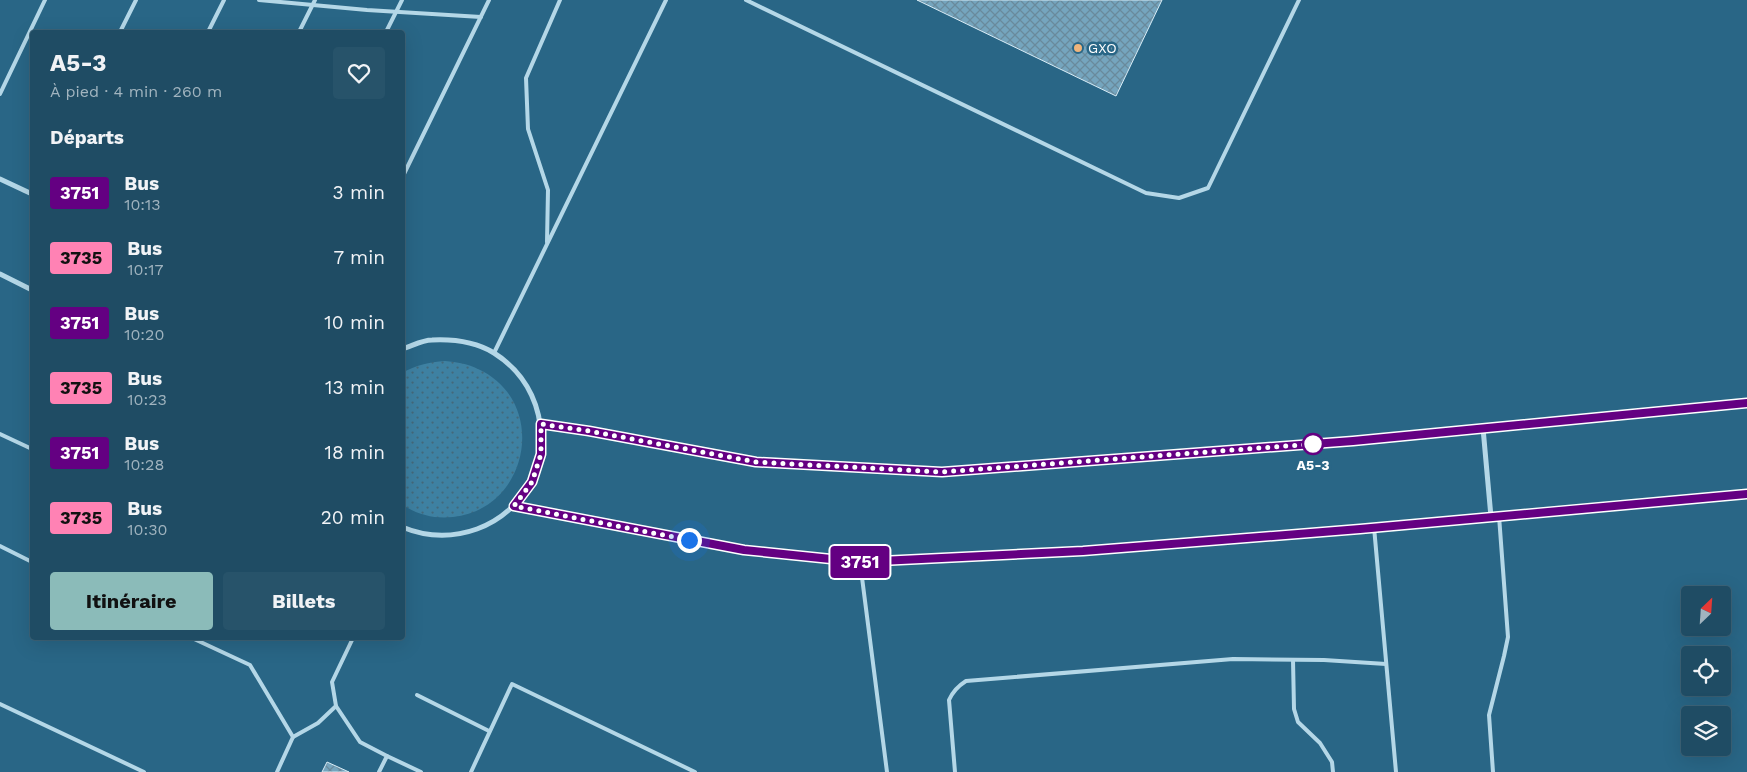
<!DOCTYPE html>
<html lang="fr">
<head>
<meta charset="utf-8">
<style>
	body { margin:0; font-family:"Work Sans",sans-serif; background:#27536a; color:#f1f3f6; height:100vh; display:flex; flex-direction:column; font-size:19px; white-space:nowrap }
	* { box-sizing:border-box; margin:0 }
	p { font-size:16px; color:#a1b4bf }
	.icon { flex:none; width:28px; height:28px; fill:none; stroke:currentColor; stroke-width:2; stroke-linecap:round; stroke-linejoin:round }
	.map { position:relative; flex:1; overflow:hidden }
	.details { position:absolute; left:30px; top:30px; width:375px; height:610px; display:flex; flex-direction:column; background:#1f4c64; border-radius:5px; box-shadow:0 5px 20px #0002,0 0 0 1px #3c6378 }
	.details>* { flex:none }
	.badge { padding:0 10px; border-radius:4px; font-size:18px; line-height:32px }
	.needle { width:32px; rotate:25deg }
	.controls { position:absolute; left:1681px; top:586px; display:grid; gap:10px }
	.controls a { display:grid; place-items:center; width:50px; height:50px; border-radius:5px; background:#1f4c64; box-shadow:0 5px 20px #0002,0 0 0 1px #3c6378; font-size:25px }
	.you { position:absolute; width:25px; height:25px; margin:-12px; border:4px solid #fff; border-radius:50%; background:#1a73e8; box-shadow:0 0 0 8px #1a73e833 }
	.map>.badge { position:absolute; translate:-50% -50%; box-shadow:0 0 0 2px #fff }
	h2 { padding:0 20px; font-size:19px; line-height:45px }
	.round { display:grid; place-items:center; flex:none; width:52px; height:52px; border-radius:5px; background:#27536a }
	.overview { display:flex; align-items:center; justify-content:space-between; height:85px; padding:0 20px }
	h1 { font-size:24px; font-weight:700; line-height:38px }
	.cta { display:flex; gap:10px; margin-top:auto; padding:10px 20px }
	.cta a { flex:1; height:58px; border-radius:5px; background:#8bbbb9; color:#111; font-size:20px; font-weight:700; line-height:58px; text-align:center }
	.cta a+a { background:#27536a; color:#f1f3f6 }
	ul { padding:0; list-style:none }
	li { display:flex; align-items:center; gap:15px; height:65px; padding:0 20px }
	li div { flex:1 }
	li b { display:block; font-size:19px }
	li em { font-style:normal }
	li .badge { min-width:55px; font-weight:700; text-align:center }
	.map>svg:first-child { display:block }
	.grass { fill:url(#grass-dots) }
	.building { fill:url(#building-cross-hatch); stroke:#d8ecf6 }
	.lines { fill:none; stroke-linecap:round; stroke-linejoin:round }
	.lane { stroke:#b4d7e7; stroke-width:4 }
	.street { stroke:#b4d7e7; stroke-width:5 }
	.line-casing { stroke:#fff; stroke-width:11 }
	.line { stroke:#640082; stroke-width:8 }
	.walk { stroke:#fff; stroke-width:5; stroke-dasharray:0 9 }
	.poi-dot { fill:#eeb47c; stroke:#296686; stroke-width:2 }
	.stop-dot { fill:#fff; stroke:#640082; stroke-width:2.5 }
	.labels { text-anchor:middle; dominant-baseline:central; stroke-width:5; stroke-linejoin:round; paint-order:stroke }
	.poi-label { font-size:14px; fill:#fff; stroke:#296686; text-anchor:start }
	.stop-label { font-size:14px; font-weight:bold; fill:#fff; stroke:#296686 }
</style>
</head>
<body>
<div class="map">
<svg width="1747" height="772" viewBox="0 0 1747 772">
	<defs>
		<pattern id="grass-dots" width="8" height="8" patternUnits="userSpaceOnUse" patternTransform="scale(1.25)"><rect width="8" height="8" fill="#3e81a2"/><path d="M2 2h.1M6 6h.1" fill="none" stroke="#44697b" stroke-width="1.8" stroke-linecap="round"/></pattern>
		<pattern id="building-cross-hatch" width="8" height="8" patternUnits="userSpaceOnUse" patternTransform="scale(1.25)"><rect width="8" height="8" fill="#75a5be"/><path d="M0 0l8 8M0 8l8-8" fill="none" stroke="#698a9c"/></pattern>
	</defs>
	<rect width="100%" height="100%" fill="#296686"/>
	<!-- grass -->
	<path class="grass" d="M445 361C457 362 468 364 478 369 549 401 530 509 453 517 435 519 418 515 403 505L402 373C416 365 429 362 445 361Z"/>
	<!-- building -->
	<g class="building">
		<path d="M917 0H1162L1116 96Z"/>
		<path d="M327 762 349 772H322Z"/>
	</g>
	<g class="lines">
		<!-- lane -->
		<g class="lane">
			<path d="M259 0 367 10 481 17"/>
			<path d="M746 0 1146 193 1179 198 1208 188 1299 0"/>
			<path d="M120 32 136 0"/>
			<path d="M208 32 224 0"/>
			<path d="M299 32 315 0"/>
			<path d="M386 32 402 0"/>
			<path d="M0 94 45 0"/>
			<path d="M402 178 489 0"/>
			<path d="M547 242 548 190 528 129 526 78 560 0"/>
			<path d="M494 353 666 0"/>
			<path d="M0 434 32 449"/>
			<path d="M1374 527 1396 772"/>
			<path d="M0 546 32 562"/>
			<path d="M860 562 887 772"/>
			<path d="M192 638 250 665 293 737"/>
			<path d="M1293 660 1294 709 1298 722 1320 743 1332 762 1333 772"/>
			<path d="M417 695 489 731"/>
			<path d="M0 704 144 772"/>
			<path d="M336 706 360 742 387 756 379 772"/>
			<path d="M387 756 421 772"/>
			<path d="M277 772 293 737 318 723 336 706 332 682 353 638"/>
			<path d="M471 772 512 684 695 772"/>
			<path d="M955 772 949 700C953 691 958 686 966 681L1233 659 1324 660 1386 664"/>
			<path d="M1493 772 1489 715 1504 656 1508 637 1499 516"/>
		</g>
		<!-- street -->
		<g class="street">
			<path d="M0 179 32 194"/>
			<path d="M0 274 32 290"/>
			<path d="M402 349C412 346 422 340 432 340 453 339 476 342 494 353 564 397 553 501 477 529 452 538 426 537 402 527"/>
			<path d="M541 424 589 431 756 462 942 472 1353 441 1747 403"/>
			<path d="M1483 428 1491 517"/>
			<path d="M515 506 745 550 860 562 1083 551 1360 529 1747 494"/>
		</g>
	</g>
	<g class="lines">
		<!-- line casing -->
		<g class="line-casing">
			<path id="line" d="M1747 403 1353 441 942 472 756 462 589 431 541 424V454L532 482 514 506 744 550 860 562 1083 551 1360 529 1747 494"/>
		</g>
		<!-- line -->
		<use href="#line" class="line"/>
		<!-- walk -->
		<path class="walk" d="M689 540 514 506 532 482 541 454V424L589 431 756 462 942 472 1313 444"/>
	</g>
	<!-- markers -->
	<circle class="poi-dot" cx="1078" cy="48" r="5"/>
	<circle class="stop-dot" cx="1313" cy="444" r="10"/>
	<g class="labels">
		<!-- poi labels -->
		<g class="poi-label">
			<text x="1088" y="48">GXO</text>
		</g>
		<!-- stop labels -->
		<g class="stop-label">
			<text x="1313" y="465">A5-3</text>
		</g>
	</g>
</svg>
<div class="controls">
<a><svg class="needle" viewBox="-14 -14 28 28"><path d="M0-13l5 13h-10z" fill="#e53935"/><path d="M0 13l5-13h-10z" fill="#a1b4bf"/></svg></a>
<a><svg class="icon" aria-label="locate" viewBox="0 0 24 24"><circle cx="12" cy="12" r="6"/><path d="M12 2v4M12 18v4M2 12h4M18 12h4"/></svg></a>
<a><svg class="icon" aria-label="layers" viewBox="0 0 24 24"><path d="M12 4l9 5-9 5-9-5zM3 14l9 5 9-5"/></svg></a>
</div>
<div class="you" style="left:689px;top:540px"></div>
<b class="badge" style="left:860px;top:562px;background:#640082;color:#fff">3751</b>
<section class="details">
<div class="overview"><div><h1>A5-3</h1><p>À pied · 4 min · 260 m</p></div><a class="round"><svg class="icon" aria-label="heart" viewBox="0 0 24 24"><path d="M12 20l-8-8c-3-5 5-10 8-4 3-6 11-1 8 4z"/></svg></a></div>
<h2>Départs</h2>
<ul>
<li><span class="badge" style="background:#640082;color:#fff">3751</span><div><b>Bus</b><p>10:13</p></div><em>3 min</em></li>
<li><span class="badge" style="background:#ff82b4;color:#111">3735</span><div><b>Bus</b><p>10:17</p></div><em>7 min</em></li>
<li><span class="badge" style="background:#640082;color:#fff">3751</span><div><b>Bus</b><p>10:20</p></div><em>10 min</em></li>
<li><span class="badge" style="background:#ff82b4;color:#111">3735</span><div><b>Bus</b><p>10:23</p></div><em>13 min</em></li>
<li><span class="badge" style="background:#640082;color:#fff">3751</span><div><b>Bus</b><p>10:28</p></div><em>18 min</em></li>
<li><span class="badge" style="background:#ff82b4;color:#111">3735</span><div><b>Bus</b><p>10:30</p></div><em>20 min</em></li>
</ul>
<div class="cta"><a>Itinéraire</a><a>Billets</a></div>
</section>
</div>
</body>
</html>
